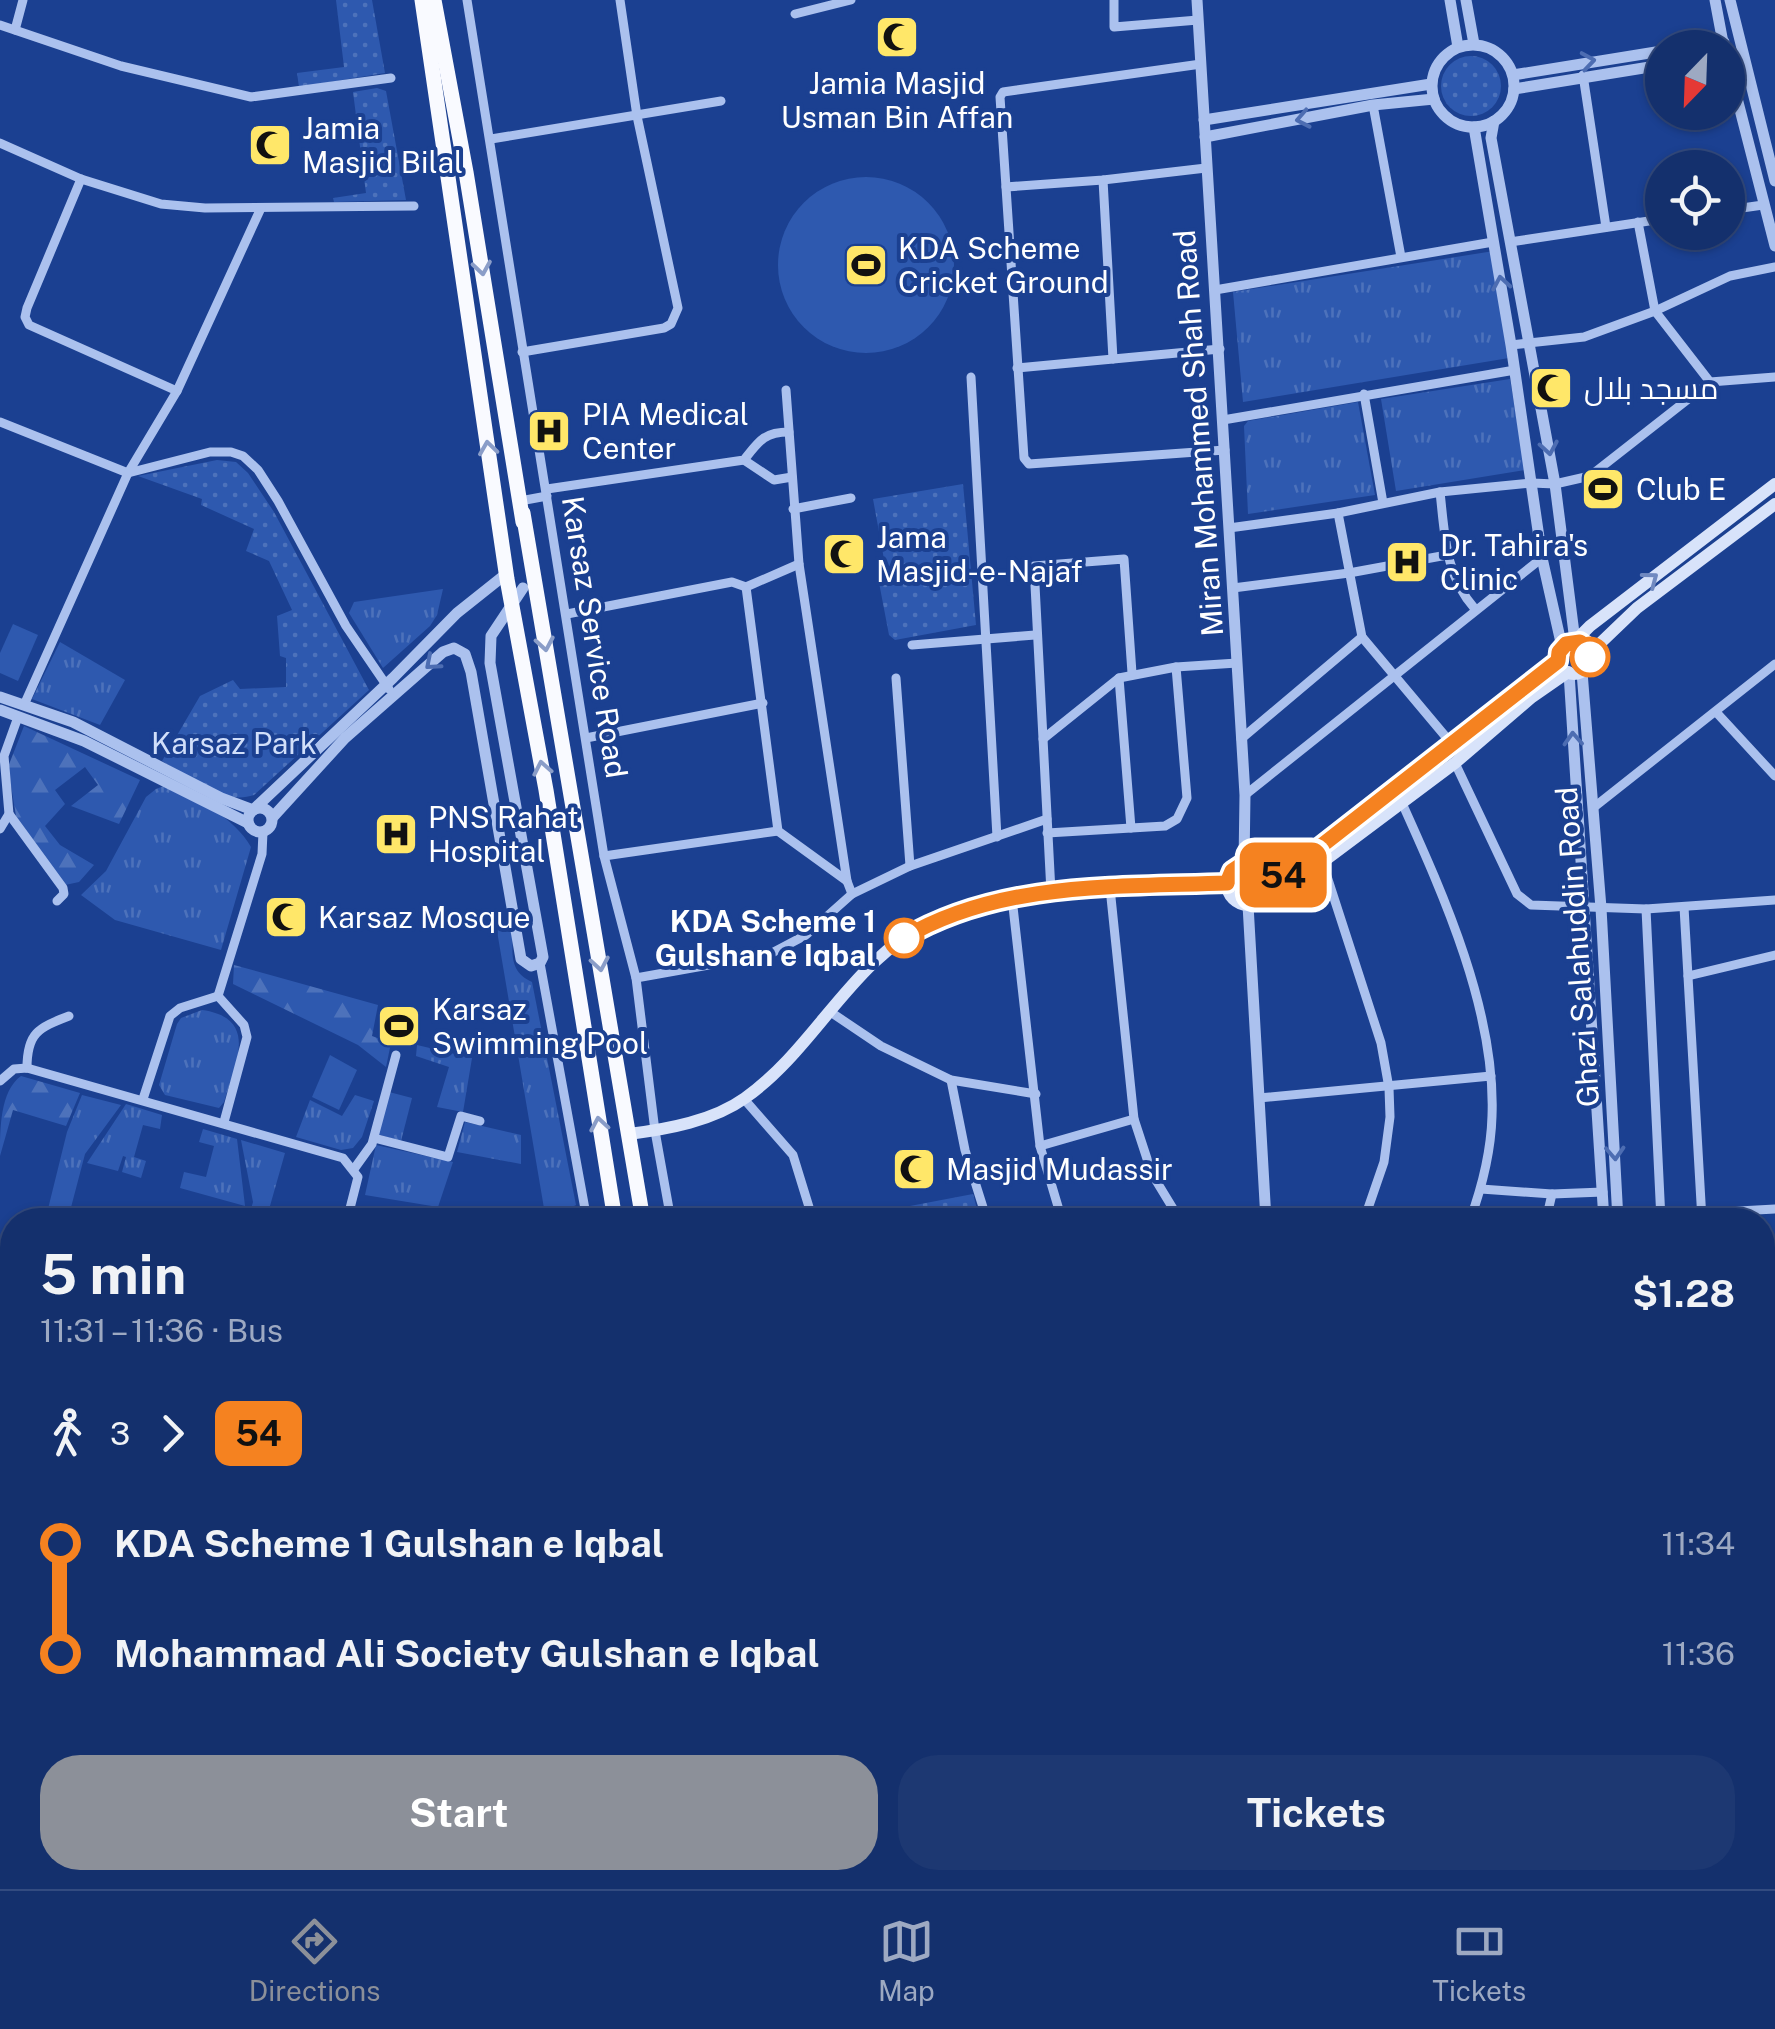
<!DOCTYPE html>
<html lang="en">
<head>
<meta charset="utf-8">
<style>
	body { margin:0; font-family:"Public Sans",Cairo,sans-serif; background:#1d3872; color:#f1f3f6; height:100vh; display:flex; flex-direction:column; font-size:38px; white-space:nowrap }
	* { box-sizing:border-box; margin:0 }
	p { font-size:32px; color:#9da9c2 }
	.icon { flex:none; width:55px; height:55px; fill:none; stroke:currentColor; stroke-width:2; stroke-linecap:round; stroke-linejoin:round }
	.map { position:relative; flex:1; overflow:hidden }
	.side { position:absolute; left:0px; top:1208px; width:1775px; height:682px; display:flex; flex-direction:column; background:#14306d; border-radius:40px 40px 0 0; box-shadow:0 2px 8px #0004,0 0 0 2px #334b80 }
	.side>* { flex:none }
	.badge { padding:0 20px; border-radius:15px; font-size:35px; line-height:65px }
	.needle { width:65px; rotate:203deg }
	.tools { position:absolute; left:1645px; top:30px; display:grid; gap:20px }
	.tools a { display:grid; place-items:center; width:100px; height:100px; border-radius:50%; background:#14306d; box-shadow:0 2px 8px #0004,0 0 0 2px #334b80; font-size:50px }
	.map>.badge { position:absolute; translate:-50% -50%; box-shadow:0 0 0 5px #fff }
	.legs { display:flex; align-items:center; gap:15px; height:110px; padding:0 40px; font-size:32px }
	.legs p { margin-inline-start:auto }
	.overview { display:flex; align-items:center; justify-content:space-between; height:170px; padding:0 40px }
	h1 { font-size:55px; font-weight:700; line-height:75px }
	.button { display:flex; gap:20px; margin-top:auto; padding:20px 40px }
	.button a { flex:1; height:115px; border-radius:40px; background:#8c9099; color:#fff; font-size:40px; font-weight:700; line-height:115px; text-align:center }
	.button a+a { background:#1d3872; color:#f1f3f6 }
	ul { padding:0 40px; list-style:none }
	li { display:flex; align-items:center; gap:35px; height:110px; font-size:38px }
	li i { display:grid; place-items:center; width:15px; height:100%; margin:0 12px; background:currentColor }
	li i::after { content:''; width:25px; height:25px; margin:-12px; border:8px solid; border-radius:50%; background:#14306d }
	li p { margin-inline-start:auto }
	li:first-child i { background:linear-gradient(#0000 50%,currentColor 0) }
	li:last-child i { background:linear-gradient(currentColor 50%,#0000 0) }
	.tabs { display:flex; justify-content:space-around; align-items:center; height:140px; border-top:2px solid #334b80; background:#14306d; font-size:28px; color:#9da9c2 }
	.tabs a { display:grid; justify-items:center; gap:5px }
	.tabs .on { color:#8c9099 }
	.map>svg:first-child { display:block }
	.grass { fill:url(#grass-tufts) }
	.forest { fill:url(#forest-firs) }
	.park { fill:url(#park-dots) }
	.pitch { fill:#2e59af }
	.lines { fill:none; stroke-linecap:round; stroke-linejoin:round }
	.minor { stroke:#abc1ee; stroke-width:9 }
	.tertiary { stroke:#abc1ee; stroke-width:11 }
	.secondary { stroke:#d8e3fa; stroke-width:12 }
	.trunk { stroke:#f9faff; stroke-width:15 }
	.oneway { stroke:#4d6db2 }
	.oneway2 { stroke:#8a9dc8 }
	.oneway3 { stroke:#7089c0 }
	.line-1-casing { stroke:#fff; stroke-width:22 }
	.line-1 { stroke:#f58220; stroke-width:15 }
	.stop-1-dot { fill:#fff; stroke:#f58220; stroke-width:5 }
	.labels { text-anchor:middle; dominant-baseline:central; stroke-width:8; stroke-linejoin:round; paint-order:stroke }
	.poi-label { font-size:30px; fill:#fff; stroke:#1b4091; text-anchor:start }
	.street-label { font-size:30px; fill:#fff; stroke:#1b4091 }
	.park-label { font-size:30px; fill:#d1dffa; stroke:#1b4091 }
	.stop-label { font-size:30px; font-weight:bold; fill:#fff; stroke:#1b4091; text-anchor:end }
</style>
</head>
<body>
<div class="map">
<svg width="1775" height="1889" viewBox="0 0 1775 1889">
	<defs>
		<pattern id="grass-tufts" width="24" height="20" patternUnits="userSpaceOnUse" patternTransform="scale(2.5)"><rect width="24" height="20" fill="#2e59af"/><path d="M3 7l-1-3M5 7V3M7 7l1-3M15 17l-1-3M17 17v-4M19 17l1-3" fill="none" stroke="#4d72bb"/></pattern>
		<pattern id="forest-firs" width="22" height="20" patternUnits="userSpaceOnUse" patternTransform="scale(2.5)"><rect width="22" height="20" fill="#2e59af"/><path d="M5 1l3.5 6h-7zM16 11l3.5 6h-7z" fill="#4d72bb"/></pattern>
		<pattern id="park-dots" width="8" height="8" patternUnits="userSpaceOnUse" patternTransform="scale(2.5)"><rect width="8" height="8" fill="#2e59af"/><path d="M2 2h.1M6 6h.1" fill="none" stroke="#4d72bb" stroke-width="1.8" stroke-linecap="round"/></pattern>
	</defs>
	<rect width="100%" height="100%" fill="#1b4091"/>
	<!-- grass -->
	<g class="grass">
		<path d="M1494 251 1509 358 1243 402 1233 292Z"/>
		<path d="M1510 379 1525 470 1396 491 1381 399Z"/>
		<path d="M1358 402 1375 495 1248 514 1244 426 1248 421Z"/>
		<path d="M443 589 437 615 430 626 383 668 349 613 354 602Z"/>
		<path d="M60 642 125 680 100 725 32 699Z"/>
		<path d="M169 784C197 800 234 817 251 847L221 950 115 920 81 895 106 871 146 797 156 789Z"/>
		<path d="M514 923C513 947 506 971 532 982L576 1205 546 1220 496 925Z"/>
		<path d="M202 1010C260 1018 235 1065 224 1102L219 1108 165 1095 159 1085 177 1024 181 1018Z"/>
		<path d="M417 1045 472 1058 463 1112 437 1107 449 1067 416 1056Z"/>
		<path d="M389 1092 412 1098 401 1141 377 1134Z"/>
		<path d="M82 1095 121 1105 85 1154 69 1215 48 1209 67 1132Z"/>
		<path d="M355 1095 374 1101 362 1137 353 1148 341 1150 296 1137 310 1100 342 1116Z"/>
		<path d="M126 1104 162 1115 160 1129 143 1125 134 1157 146 1161 141 1178 122 1172 126 1157 123 1156 118 1171 87 1163Z"/>
		<path d="M465 1122 521 1135V1164L457 1152Z"/>
		<path d="M203 1129 237 1139 245 1206 180 1188 184 1172 206 1177 214 1146 199 1142Z"/>
		<path d="M241 1140 285 1153 266 1220H248L253 1202Z"/>
		<path d="M376 1145 453 1162 438 1207 365 1195Z"/>
	</g>
	<!-- forest -->
	<g class="forest">
		<path d="M24 726 140 780 119 824 71 806 98 785 85 767 55 790 65 804 45 826 60 845 94 865 79 882 65 885 16 816 8 767Z"/>
		<path d="M234 965 378 1005 372 1036 391 1043 386 1067 358 1045 233 984Z"/>
		<path d="M21 1076 80 1093 66 1126 13 1110 0 1156C0 1129 0 1091 21 1076Z"/>
	</g>
	<!-- park -->
	<g class="park">
		<path d="M336 0H372L385 73 299 87 297 73 344 67Z"/>
		<circle cx="1471" cy="86" r="30"/>
		<path d="M377 88 386 91 406 200 334 202 333 198 366 193 353 92Z"/>
		<path d="M217 460 236 462 248 473 274 512 369 690 254 795C222 806 190 777 162 761L200 696 233 680 240 689 286 687V658L280 656 277 616 292 610 269 561 246 551 254 529 201 505 202 499 138 476Z"/>
		<path d="M963 484 976 625 895 640 889 635 877 572 886 570 873 499Z"/>
		<path d="M973 1194 980 1220H890L889 1210Z"/>
		<path d="M490 1878H680L682 1889H515Z"/>
	</g>
	<!-- pitch -->
	<g class="pitch">
		<circle cx="866" cy="265" r="88"/>
		<path d="M13 624 38 635 18 681 0 673V653Z"/>
		<path d="M330 1055 357 1070 339 1110 312 1097Z"/>
		<path d="M0 1620 12 1626V1802L0 1806Z"/>
	</g>
	<g class="lines">
		<!-- minor -->
		<g class="minor">
			<path d="M467 0 604 856 636 978 655 1131 671 1220"/>
			<path d="M1114 0V27L1198 20"/>
			<path d="M795 14 851 0"/>
			<path d="M0 25 121 66 251 97 391 78"/>
			<path d="M15 30 23 0"/>
			<path d="M1201 64 1003 92 1000 97 1024 458 1029 464 1225 450"/>
			<path d="M1583 75 1606 227"/>
			<path d="M1373 105 1401 257"/>
			<path d="M491 139 721 101"/>
			<path d="M0 143 81 179 161 204 205 208 414 206"/>
			<path d="M1103 180 1113 359"/>
			<path d="M1006 187 1103 180 1206 168"/>
			<path d="M1728 210 1763 205"/>
			<path d="M1638 222 1655 311 1710 382"/>
			<path d="M1510 242 1662 219"/>
			<path d="M1215 290 1493 242"/>
			<path d="M1511 345 1584 337 1655 311 1730 276 1775 267"/>
			<path d="M522 352 664 328 671 324 678 308 637 116 620 0"/>
			<path d="M1017 368 1220 349"/>
			<path d="M971 377 997 837"/>
			<path d="M786 390 799 564 847 881 852 894"/>
			<path d="M177 391 261 208"/>
			<path d="M1364 394 1383 503"/>
			<path d="M1223 420 1515 370"/>
			<path d="M0 422 128 473 210 452H231L243 456 258 470 278 501 346 626 389 689"/>
			<path d="M744 460 774 480 792 477"/>
			<path d="M547 489 744 460C759 441 764 432 789 432"/>
			<path d="M1440 492C1445 536 1445 575 1475 609"/>
			<path d="M520 501 547 496"/>
			<path d="M793 509 851 498"/>
			<path d="M1338 513 1362 637 1451 743"/>
			<path d="M1229 528 1338 513 1440 492 1532 483 1555 484 1590 476 1710 382 1775 377"/>
			<path d="M799 564 746 587 778 831 847 881"/>
			<path d="M1233 588 1349 573 1447 555"/>
			<path d="M567 614 732 582 746 587"/>
			<path d="M912 645 1035 635"/>
			<path d="M896 678 910 866"/>
			<path d="M1119 678 1131 828"/>
			<path d="M24 705 128 473 177 391 29 325 25 317 27 308 81 179"/>
			<path d="M1716 712 1775 776"/>
			<path d="M586 738 763 703"/>
			<path d="M1043 739 1119 678 1176 667 1237 663"/>
			<path d="M1241 739 1362 637"/>
			<path d="M1455 763 1517 894 1531 905 1646 909 1775 900"/>
			<path d="M1245 795 1542 558"/>
			<path d="M1402 803C1444 896 1496 1012 1492 1116 1491 1152 1482 1187 1470 1220"/>
			<path d="M1593 808 1775 664"/>
			<path d="M9 814 63 888 64 894 57 901"/>
			<path d="M0 829 9 814 4 756 18 717"/>
			<path d="M1047 833 1165 826 1177 819 1187 798 1176 667"/>
			<path d="M604 856 778 831"/>
			<path d="M1322 861 1381 1043 1389 1088 1390 1117 1384 1162 1364 1220"/>
			<path d="M1110 888 1134 1119 1152 1174 1180 1220"/>
			<path d="M1051 892 1034 566 1124 559 1132 673"/>
			<path d="M1012 898 1040 1146 1062 1220"/>
			<path d="M1684 907 1702 1220"/>
			<path d="M1646 909 1661 1220"/>
			<path d="M540 963 587 1220"/>
			<path d="M1688 976 1775 955"/>
			<path d="M636 978 770 954 806 935 852 894 910 866 1047 819"/>
			<path d="M218 996 262 854 263 832"/>
			<path d="M218 996 244 1025 247 1037 224 1122"/>
			<path d="M829 1011 881 1046 951 1080 1036 1094"/>
			<path d="M27 1068C27 1033 38 1028 69 1016"/>
			<path d="M951 1080 965 1150 987 1220"/>
			<path d="M0 1081 14 1069 27 1068 343 1158 358 1177 347 1220"/>
			<path d="M1259 1098 1491 1076"/>
			<path d="M143 1099 170 1016 180 1008 218 996"/>
			<path d="M744 1099 793 1155 809 1207 805 1220"/>
			<path d="M374 1138 448 1157 461 1116 480 1121"/>
			<path d="M1040 1146 1134 1119"/>
			<path d="M354 1169 372 1144 396 1055"/>
			<path d="M1481 1189 1552 1194 1603 1192"/>
			<path d="M1702 1213 1775 1209"/>
			<path d="M1546 1220 1552 1194"/>
			<path d="M1762 1290H1775"/>
			<path d="M1775 1341 1770 1403 1775 1479"/>
			<path d="M0 1367 12 1371"/>
			<path d="M0 1488 12 1491"/>
			<path d="M1762 1524 1775 1520"/>
			<path d="M0 1613 12 1616"/>
			<path d="M1762 1842 1775 1835"/>
			<path d="M693 1878 695 1889"/>
			<path d="M948 1878 949 1889"/>
			<path d="M1301 1878 1305 1889"/>
			<path d="M1714 1878 1723 1889"/>
			<path d="M771 1880 784 1878"/>
			<path d="M206 1889 210 1878"/>
		</g>
		<!-- tertiary -->
		<g class="tertiary">
			<path d="M1197 0 1245 795 1244 863"/>
			<path d="M1450 0 1458 47"/>
			<path d="M1466 0 1474 44"/>
			<path d="M1715 0 1724 48"/>
			<path d="M1730 0 1775 181"/>
			<circle cx="1473" cy="86" r="41"/>
			<path d="M1686 48 1724 42"/>
			<path d="M1728 63 1775 246"/>
			<path d="M1513 75 1662 51"/>
			<path d="M1514 89 1662 65"/>
			<path d="M1204 120 1431 84"/>
			<path d="M1494 121 1491 138 1555 484 1575 641"/>
			<path d="M1474 127 1511 345 1542 558 1562 647"/>
			<path d="M1205 137 1373 105 1434 99"/>
			<path d="M1582 672 1601 908 1618 1220"/>
			<path d="M1569 673 1604 1220"/>
			<path d="M0 697 73 722 221 798 253 810 393 678 457 613 506 574"/>
			<path d="M0 710 84 741 248 823"/>
			<circle cx="260" cy="820" r="12"/>
			<path d="M272 818 345 738 443 652 454 648 465 654 471 672 521 959 531 966 540 963 543 957 490 663 491 636 523 588"/>
			<path d="M1248 905 1266 1220"/>
			<path d="M0 1860 12 1864"/>
			<path d="M65 1878 109 1889"/>
		</g>
		<!-- secondary -->
		<g class="secondary">
			<path d="M1575 641 1590 626 1775 484"/>
			<circle cx="1574" cy="658" r="16"/>
			<path d="M1590 653 1637 608 1775 504"/>
			<circle cx="1248" cy="884" r="21"/>
			<path d="M1268 874 1284 875 1300 864 1400 782 1558 661"/>
			<path d="M1267 894 1283 891 1300 879 1455 763 1532 697 1568 672"/>
			<path d="M629 1134C668 1129 713 1121 745 1098 817 1047 850 960 933 921 1021 880 1132 887 1227 883"/>
			<path d="M1762 1614 1775 1609"/>
			<path d="M1762 1632 1775 1627"/>
			<path d="M1762 1756 1775 1782"/>
			<path d="M1762 1788 1775 1817"/>
			<path d="M1055 1889 1064 1878"/>
			<path d="M1078 1889 1086 1878"/>
		</g>
		<!-- trunk -->
		<g class="trunk">
			<path d="M422 0 507 579 546 790 615 1220"/>
			<path d="M434 0 466 172 523 522"/>
			<path d="M523 513 643 1220"/>
			<path d="M726 1878 728 1889"/>
			<path d="M751 1878 753 1889"/>
		</g>
	</g>
	<!-- one-way arrows -->
	<defs><path id="oneway-chevron" d="M-2-3.5L2.5 0L-2 3.5" fill="none" stroke-width="1.6" stroke-linecap="round" stroke-linejoin="round" transform="scale(2.5)"/></defs>
	<g class="oneway">
		<use href="#oneway-chevron" transform="translate(1588 61) rotate(-9)"/>
		<use href="#oneway-chevron" transform="translate(1303 119) rotate(169)"/>
		<use href="#oneway-chevron" transform="translate(1501 283) rotate(-100)"/>
		<use href="#oneway-chevron" transform="translate(1549 448) rotate(80)"/>
		<use href="#oneway-chevron" transform="translate(432 663) rotate(139)"/>
		<use href="#oneway-chevron" transform="translate(1573 739) rotate(-93)"/>
		<use href="#oneway-chevron" transform="translate(1615 1153) rotate(87)"/>
	</g>
	<g class="oneway2">
		<use href="#oneway-chevron" transform="translate(482 268) rotate(81)"/>
		<use href="#oneway-chevron" transform="translate(488 448) rotate(-98)"/>
		<use href="#oneway-chevron" transform="translate(545 644) rotate(80)"/>
		<use href="#oneway-chevron" transform="translate(542 768) rotate(-101)"/>
		<use href="#oneway-chevron" transform="translate(600 964) rotate(80)"/>
		<use href="#oneway-chevron" transform="translate(599 1124) rotate(-100)"/>
	</g>
	<use class="oneway3" href="#oneway-chevron" transform="translate(1651 579) rotate(-37)"/>
	<g class="lines">
		<!-- line-1 casing -->
		<g class="line-1-casing">
			<path id="line-1" d="M904 938C1000 881 1119 887 1227 883L1232 871 1244 863C1259 862 1267 873 1284 875L1558 661 1559 652 1566 644 1580 642 1588 648 1590 657"/>
		</g>
		<!-- line-1 -->
		<use href="#line-1" class="line-1"/>
	</g>
	<!-- icons -->
	<defs>
		<g id="mosque-square" transform="scale(2.25)"><rect x="-9" y="-9" width="18" height="18" rx="4" fill="#ffe769" stroke="#1b4091"/><path d="M3.5-4.9A6 6 0 1 0 3.5 4.9A5 5 0 1 1 3.5-4.9Z" fill="#111"/></g>
		<g id="stadium-square" transform="scale(2.25)"><rect x="-9" y="-9" width="18" height="18" rx="4" fill="#ffe769" stroke="#1b4091"/><path d="M0-5a6.5 5 0 1 0 0 10a6.5 5 0 1 0 0-10ZM-3.5-1.8h7v3.6h-7Z" fill="#111"/></g>
		<g id="hospital-square" transform="scale(2.25)"><rect x="-9" y="-9" width="18" height="18" rx="4" fill="#ffe769" stroke="#1b4091"/><path d="M-5-5h3v3.5h4V-5h3V5h-3V1.5h-4V5h-3Z" fill="#111"/></g>
	</defs>
	<g fill-rule="evenodd">
		<use href="#mosque-square" x="897" y="37"/>
		<use href="#mosque-square" x="270" y="145"/>
		<use href="#stadium-square" x="866" y="265"/>
		<use href="#mosque-square" x="1551" y="388"/>
		<use href="#hospital-square" x="549" y="431"/>
		<use href="#stadium-square" x="1603" y="489"/>
		<use href="#mosque-square" x="844" y="554"/>
		<use href="#hospital-square" x="1407" y="562"/>
		<use href="#hospital-square" x="396" y="834"/>
		<use href="#mosque-square" x="286" y="917"/>
		<use href="#stadium-square" x="399" y="1026"/>
		<use href="#mosque-square" x="914" y="1169"/>
	</g>
	<!-- markers -->
	<g class="stop-1-dot">
		<circle cx="1590" cy="657" r="18"/>
		<circle cx="904" cy="938" r="18"/>
	</g>
	<g class="labels">
		<!-- poi labels -->
		<g class="poi-label">
			<text x="897" y="83" text-anchor="middle">Jamia Masjid<tspan x="897" dy="34">Usman Bin Affan</tspan></text>
			<text x="302" y="128">Jamia<tspan x="302" dy="34">Masjid Bilal</tspan></text>
			<text x="898" y="248">KDA Scheme<tspan x="898" dy="34">Cricket Ground</tspan></text>
			<text x="1584" y="388">مسجد بلال</text>
			<text x="582" y="414">PIA Medical<tspan x="582" dy="34">Center</tspan></text>
			<text x="1636" y="489">Club E</text>
			<text x="876" y="537">Jama<tspan x="876" dy="34">Masjid-e-Najaf</tspan></text>
			<text x="1440" y="545">Dr. Tahira's<tspan x="1440" dy="34">Clinic</tspan></text>
			<text x="428" y="817">PNS Rahat<tspan x="428" dy="34">Hospital</tspan></text>
			<text x="318" y="917">Karsaz Mosque</text>
			<text x="432" y="1009">Karsaz<tspan x="432" dy="34">Swimming Pool</tspan></text>
			<text x="946" y="1169">Masjid Mudassir</text>
		</g>
		<!-- street labels -->
		<g class="street-label">
			<text transform="translate(1198 433) rotate(-94)">Miran Mohammed Shah Road</text>
			<text transform="translate(595 637) rotate(81)">Karsaz Service Road</text>
			<text transform="translate(1577 947) rotate(-94)">Ghazi Salahuddin Road</text>
		</g>
		<!-- park labels -->
		<g class="park-label">
			<text x="234" y="743">Karsaz Park</text>
		</g>
		<!-- stop labels -->
		<g class="stop-label">
			<text x="876" y="921">KDA Scheme 1<tspan x="876" dy="34">Gulshan e Iqbal</tspan></text>
		</g>
	</g>
</svg>
<div class="tools">
<a><svg class="needle" viewBox="-14 -14 28 28"><path d="M0-13l5 13h-10z" fill="#e53935"/><path d="M0 13l5-13h-10z" fill="#9da9c2"/></svg></a>
<a><svg class="icon" aria-label="locate" viewBox="0 0 24 24"><circle cx="12" cy="12" r="6"/><path d="M12 2v4M12 18v4M2 12h4M18 12h4"/></svg></a>
</div>
<b class="badge" style="left:1283px;top:875px;background:#f58220;color:#111">54</b>
<section class="side">
<div class="overview"><div><h1>5 min</h1><p>11:31 – 11:36 · Bus</p></div><b>$1.28</b></div>
<div class="legs"><svg class="icon" aria-label="walk" viewBox="0 0 24 24"><circle cx="13" cy="4" r="2"/><path d="M13 8l-2 6 4 7M11 14l-3 7M7 12l3-4h3l4 4"/></svg>3<svg class="icon" aria-label="forward" viewBox="0 0 24 24"><path d="M9 5l7 7-7 7"/></svg><b class="badge" style="background:#f58220;color:#111">54</b></div>
<ul>
<li><i style="color:#f58220"></i><b>KDA Scheme 1 Gulshan e Iqbal</b><p>11:34</p></li>
<li><i style="color:#f58220"></i><b>Mohammad Ali Society Gulshan e Iqbal</b><p>11:36</p></li>
</ul>
<div class="button"><a>Start</a><a>Tickets</a></div>
</section>
</div>
<nav class="tabs">
<a class="on"><svg class="icon" aria-label="directions" viewBox="0 0 24 24"><path d="M12 3l9 9-9 9-9-9zM9 14v-3h6M13 9l2 2-2 2"/></svg>Directions</a>
<a><svg class="icon" aria-label="map" viewBox="0 0 24 24"><path d="M3 6l6-2 6 2 6-2v14l-6 2-6-2-6 2zM9 4v14M15 6v14"/></svg>Map</a>
<a><svg class="icon" aria-label="tickets" viewBox="0 0 24 24"><path d="M3 7h18v10H3zM15 7v10"/></svg>Tickets</a>
</nav>
</body>
</html>
